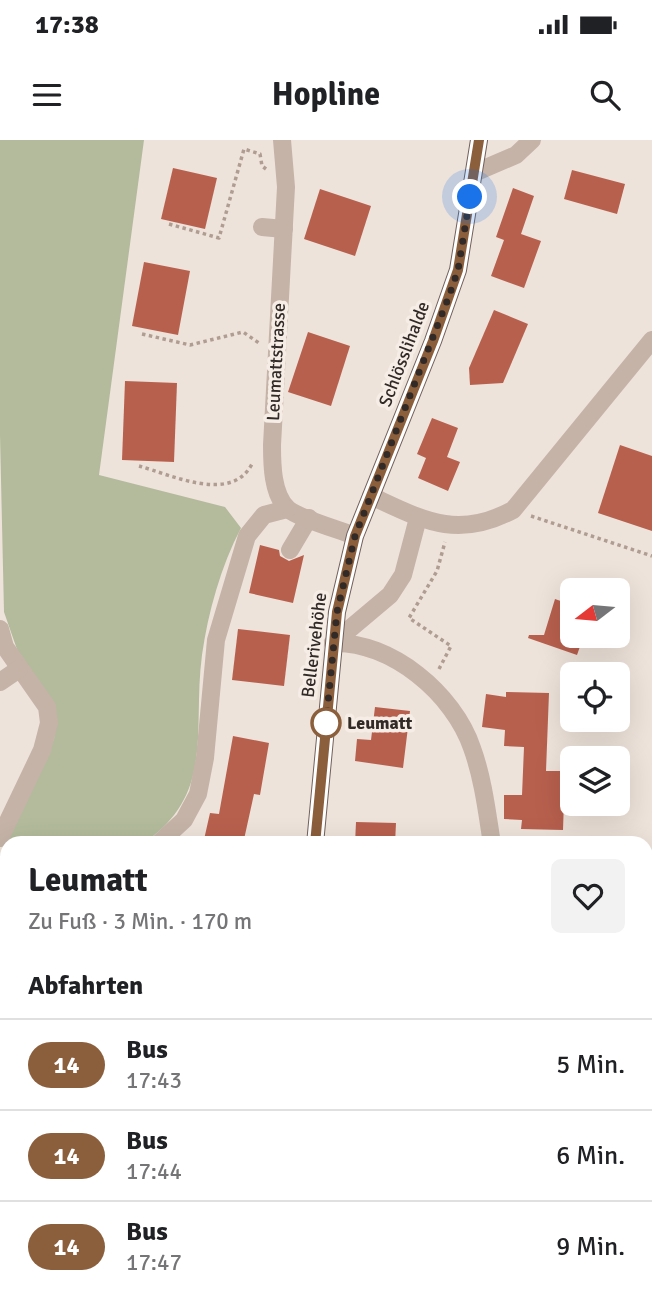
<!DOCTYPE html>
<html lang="de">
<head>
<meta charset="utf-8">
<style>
	body { margin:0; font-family:Signika,sans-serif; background:#f2f2f2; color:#202124; height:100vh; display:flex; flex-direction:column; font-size:26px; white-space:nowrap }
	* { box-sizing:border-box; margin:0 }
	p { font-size:23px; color:#757577 }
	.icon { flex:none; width:38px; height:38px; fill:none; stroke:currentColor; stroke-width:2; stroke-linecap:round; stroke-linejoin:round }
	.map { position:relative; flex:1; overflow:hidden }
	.side { position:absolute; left:0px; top:696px; width:653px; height:471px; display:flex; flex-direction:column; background:#fff; border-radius:21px 21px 0 0; box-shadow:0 7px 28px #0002 }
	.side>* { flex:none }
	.badge { padding:0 14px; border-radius:23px; font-size:24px; line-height:46px }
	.needle { width:46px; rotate:254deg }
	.tools { position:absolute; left:560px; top:438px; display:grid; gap:14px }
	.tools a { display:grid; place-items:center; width:70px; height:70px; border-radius:10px; background:#fff; box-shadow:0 7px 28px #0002; font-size:35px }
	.you { position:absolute; width:35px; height:35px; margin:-18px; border:5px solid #fff; border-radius:50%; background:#1a73e8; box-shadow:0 0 0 10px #1a73e833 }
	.map>.badge { position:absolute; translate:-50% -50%; box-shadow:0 0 0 4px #fff }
	h2 { padding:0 28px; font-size:26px; line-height:63px }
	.round { display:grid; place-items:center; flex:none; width:74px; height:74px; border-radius:10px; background:#f2f2f2 }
	.headline { display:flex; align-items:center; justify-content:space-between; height:119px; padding:0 28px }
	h1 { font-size:33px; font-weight:700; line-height:52px }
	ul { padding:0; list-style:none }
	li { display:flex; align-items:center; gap:21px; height:91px; padding:0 28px; border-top:2px solid #e0e0e0 }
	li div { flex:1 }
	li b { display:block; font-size:26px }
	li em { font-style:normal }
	li .badge { min-width:77px; font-weight:700; text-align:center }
	.status { display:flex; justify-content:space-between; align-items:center; height:49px; padding:0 35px; background:#fff; direction:ltr }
	.status svg { height:19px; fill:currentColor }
	header { display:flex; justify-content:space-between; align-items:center; height:91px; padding:0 28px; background:#fff; font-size:32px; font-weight:700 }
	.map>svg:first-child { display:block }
	.green { fill:#b3bb9c }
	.building { fill:#b8604e }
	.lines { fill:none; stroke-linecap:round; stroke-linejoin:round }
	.path { stroke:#b09d92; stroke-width:3.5; stroke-dasharray:3.5 3.5; stroke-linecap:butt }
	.minor { stroke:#c5b3a7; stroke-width:18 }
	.major { stroke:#72605a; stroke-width:18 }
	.line-casing { stroke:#fff; stroke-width:16 }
	.line { stroke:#8b5e3c; stroke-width:10 }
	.walk { stroke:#322a27; stroke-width:7; stroke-dasharray:0 12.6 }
	.stop-dot { fill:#fff; stroke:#8b5e3c; stroke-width:3.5 }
	.labels { text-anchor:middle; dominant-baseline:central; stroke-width:7; stroke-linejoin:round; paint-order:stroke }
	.street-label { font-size:18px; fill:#322a27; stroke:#f6ede6 }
	.stop-label { font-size:18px; font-weight:bold; fill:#322a27; stroke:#f6ede6; text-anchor:start }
</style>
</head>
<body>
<div class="status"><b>17:38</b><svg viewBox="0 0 49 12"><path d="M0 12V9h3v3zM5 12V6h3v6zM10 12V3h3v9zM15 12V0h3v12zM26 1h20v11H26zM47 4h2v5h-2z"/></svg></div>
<header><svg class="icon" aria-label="menu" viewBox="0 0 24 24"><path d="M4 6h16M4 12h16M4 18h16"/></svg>Hopline<svg class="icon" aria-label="search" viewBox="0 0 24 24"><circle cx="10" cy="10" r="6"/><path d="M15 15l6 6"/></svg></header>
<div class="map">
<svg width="652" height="1167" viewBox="0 0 652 1167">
	<rect width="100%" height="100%" fill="#eee3da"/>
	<!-- green -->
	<g class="green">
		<path d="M0 0H144L99 335 225 367 241 388C221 426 208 472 202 515 192 590 216 653 144 703L7 704V778L0 775V717L54 599 56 576 20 518 4 472 0 295Z"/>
		<path d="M0 809 7 812V1160H143L140 1167H15L0 1158Z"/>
	</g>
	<!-- building -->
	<g class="building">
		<path d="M173 28 217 38 205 89 161 79Z"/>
		<path d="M572 30 625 44 617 74 564 59Z"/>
		<path d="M513 48 534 56 521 94 541 101 524 148 491 136 504 100 496 97Z"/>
		<path d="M320 49 371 66 355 116 304 99Z"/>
		<path d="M144 122 190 131 178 195 132 186Z"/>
		<path d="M494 170 528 184 503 243 470 245 469 228Z"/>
		<path d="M308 192 350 206 331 266 288 252Z"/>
		<path d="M125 241 177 243 174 322 122 320Z"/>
		<path d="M432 278 458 288 447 317 460 322 448 351 418 338 426 318 417 314Z"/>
		<path d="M620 305 652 316V391L598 373Z"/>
		<path d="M260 405 279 410 280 416 289 421 304 415 293 463 249 453Z"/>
		<path d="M555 459 572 465V495H584L577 515 528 498 529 495H544Z"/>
		<path d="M238 489 290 495 284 546 232 540Z"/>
		<path d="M506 552 549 553 546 631H565L563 690 521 689 522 680 504 679V655H522L524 607 504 606 505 590 482 587 486 554 506 557Z"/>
		<path d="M375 567 410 571 403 628 355 621 357 599 371 600Z"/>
		<path d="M233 596 269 603 260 655 254 654 243 704H203L210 673 219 674Z"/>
		<path d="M356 682 396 683 395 704H355Z"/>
	</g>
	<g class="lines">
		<!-- path -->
		<g class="path">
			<path d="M169 84 219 98 244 9 260 14 262 26 266 29"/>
			<path d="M142 194 190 205 243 192 259 203"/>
			<path d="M139 326C172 335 231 364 252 324"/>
			<path d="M531 376 652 416"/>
			<path d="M439 529 451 506 409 478 437 431 445 402"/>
		</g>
		<!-- minor -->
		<g class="minor">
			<path d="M282 0 286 47 272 305C272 323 272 355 288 369 298 378 340 390 355 396"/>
			<path d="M474 33 516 15 532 0"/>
			<path d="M262 87 284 89"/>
			<path d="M371 356C423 380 457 400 513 370L652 200"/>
			<path d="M290 410 309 378"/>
			<path d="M0 489 5 507 47 567 49 583 42 610 0 698"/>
			<path d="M333 503C391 501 454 554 472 608 483 638 487 672 492 704"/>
			<path d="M333 503 390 455 403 435 418 378"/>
			<path d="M0 542 19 529"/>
			<path d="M158 704 184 680 198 654 205 618 216 500 247 396 264 375 287 369"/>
			<path d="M0 785 7 787"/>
			<path d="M257 1160 258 1167"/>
			<path d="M520 1160V1167"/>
		</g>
		<!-- major -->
		<g class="major">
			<path d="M315 704 337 472 355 396 433 201 458 130 479 0"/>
			<path d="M177 1167 179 1160"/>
		</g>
	</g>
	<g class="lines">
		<!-- line casing -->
		<g class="line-casing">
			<path id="line" d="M315 704 337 472 355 396 433 201 458 130 479 0"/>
		</g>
		<!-- line -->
		<use href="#line" class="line"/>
		<!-- walk -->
		<path class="walk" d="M326 583 337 472 355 396 449 156 458 130 470 57"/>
	</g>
	<!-- markers -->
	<circle class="stop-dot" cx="326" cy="583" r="14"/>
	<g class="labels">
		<!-- street labels -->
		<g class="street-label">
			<text transform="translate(404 214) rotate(-69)">Schlösslihalde</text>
			<text transform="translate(276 222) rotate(-87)">Leumattstrasse</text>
			<text transform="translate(314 505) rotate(-83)">Bellerivehöhe</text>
		</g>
		<!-- stop labels -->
		<g class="stop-label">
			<text x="347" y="583">Leumatt</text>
		</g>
	</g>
</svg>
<div class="tools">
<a><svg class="needle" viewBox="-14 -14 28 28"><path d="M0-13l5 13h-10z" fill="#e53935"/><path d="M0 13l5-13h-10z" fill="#757577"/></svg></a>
<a><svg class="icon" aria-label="locate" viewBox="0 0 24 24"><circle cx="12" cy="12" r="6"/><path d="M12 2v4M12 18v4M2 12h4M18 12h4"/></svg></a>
<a><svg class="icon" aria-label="layers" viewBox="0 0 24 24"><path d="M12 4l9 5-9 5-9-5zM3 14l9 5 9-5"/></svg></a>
</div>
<div class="you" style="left:470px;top:57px"></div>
<section class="side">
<div class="headline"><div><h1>Leumatt</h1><p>Zu Fuß · 3 Min. · 170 m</p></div><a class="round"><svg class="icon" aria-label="heart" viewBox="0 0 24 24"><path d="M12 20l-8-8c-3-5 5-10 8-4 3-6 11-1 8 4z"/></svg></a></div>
<h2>Abfahrten</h2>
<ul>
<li><span class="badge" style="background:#8b5e3c;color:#fff">14</span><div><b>Bus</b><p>17:43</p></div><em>5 Min.</em></li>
<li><span class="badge" style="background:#8b5e3c;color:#fff">14</span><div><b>Bus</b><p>17:44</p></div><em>6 Min.</em></li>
<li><span class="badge" style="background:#8b5e3c;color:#fff">14</span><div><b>Bus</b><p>17:47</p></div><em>9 Min.</em></li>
</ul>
</section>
</div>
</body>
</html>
